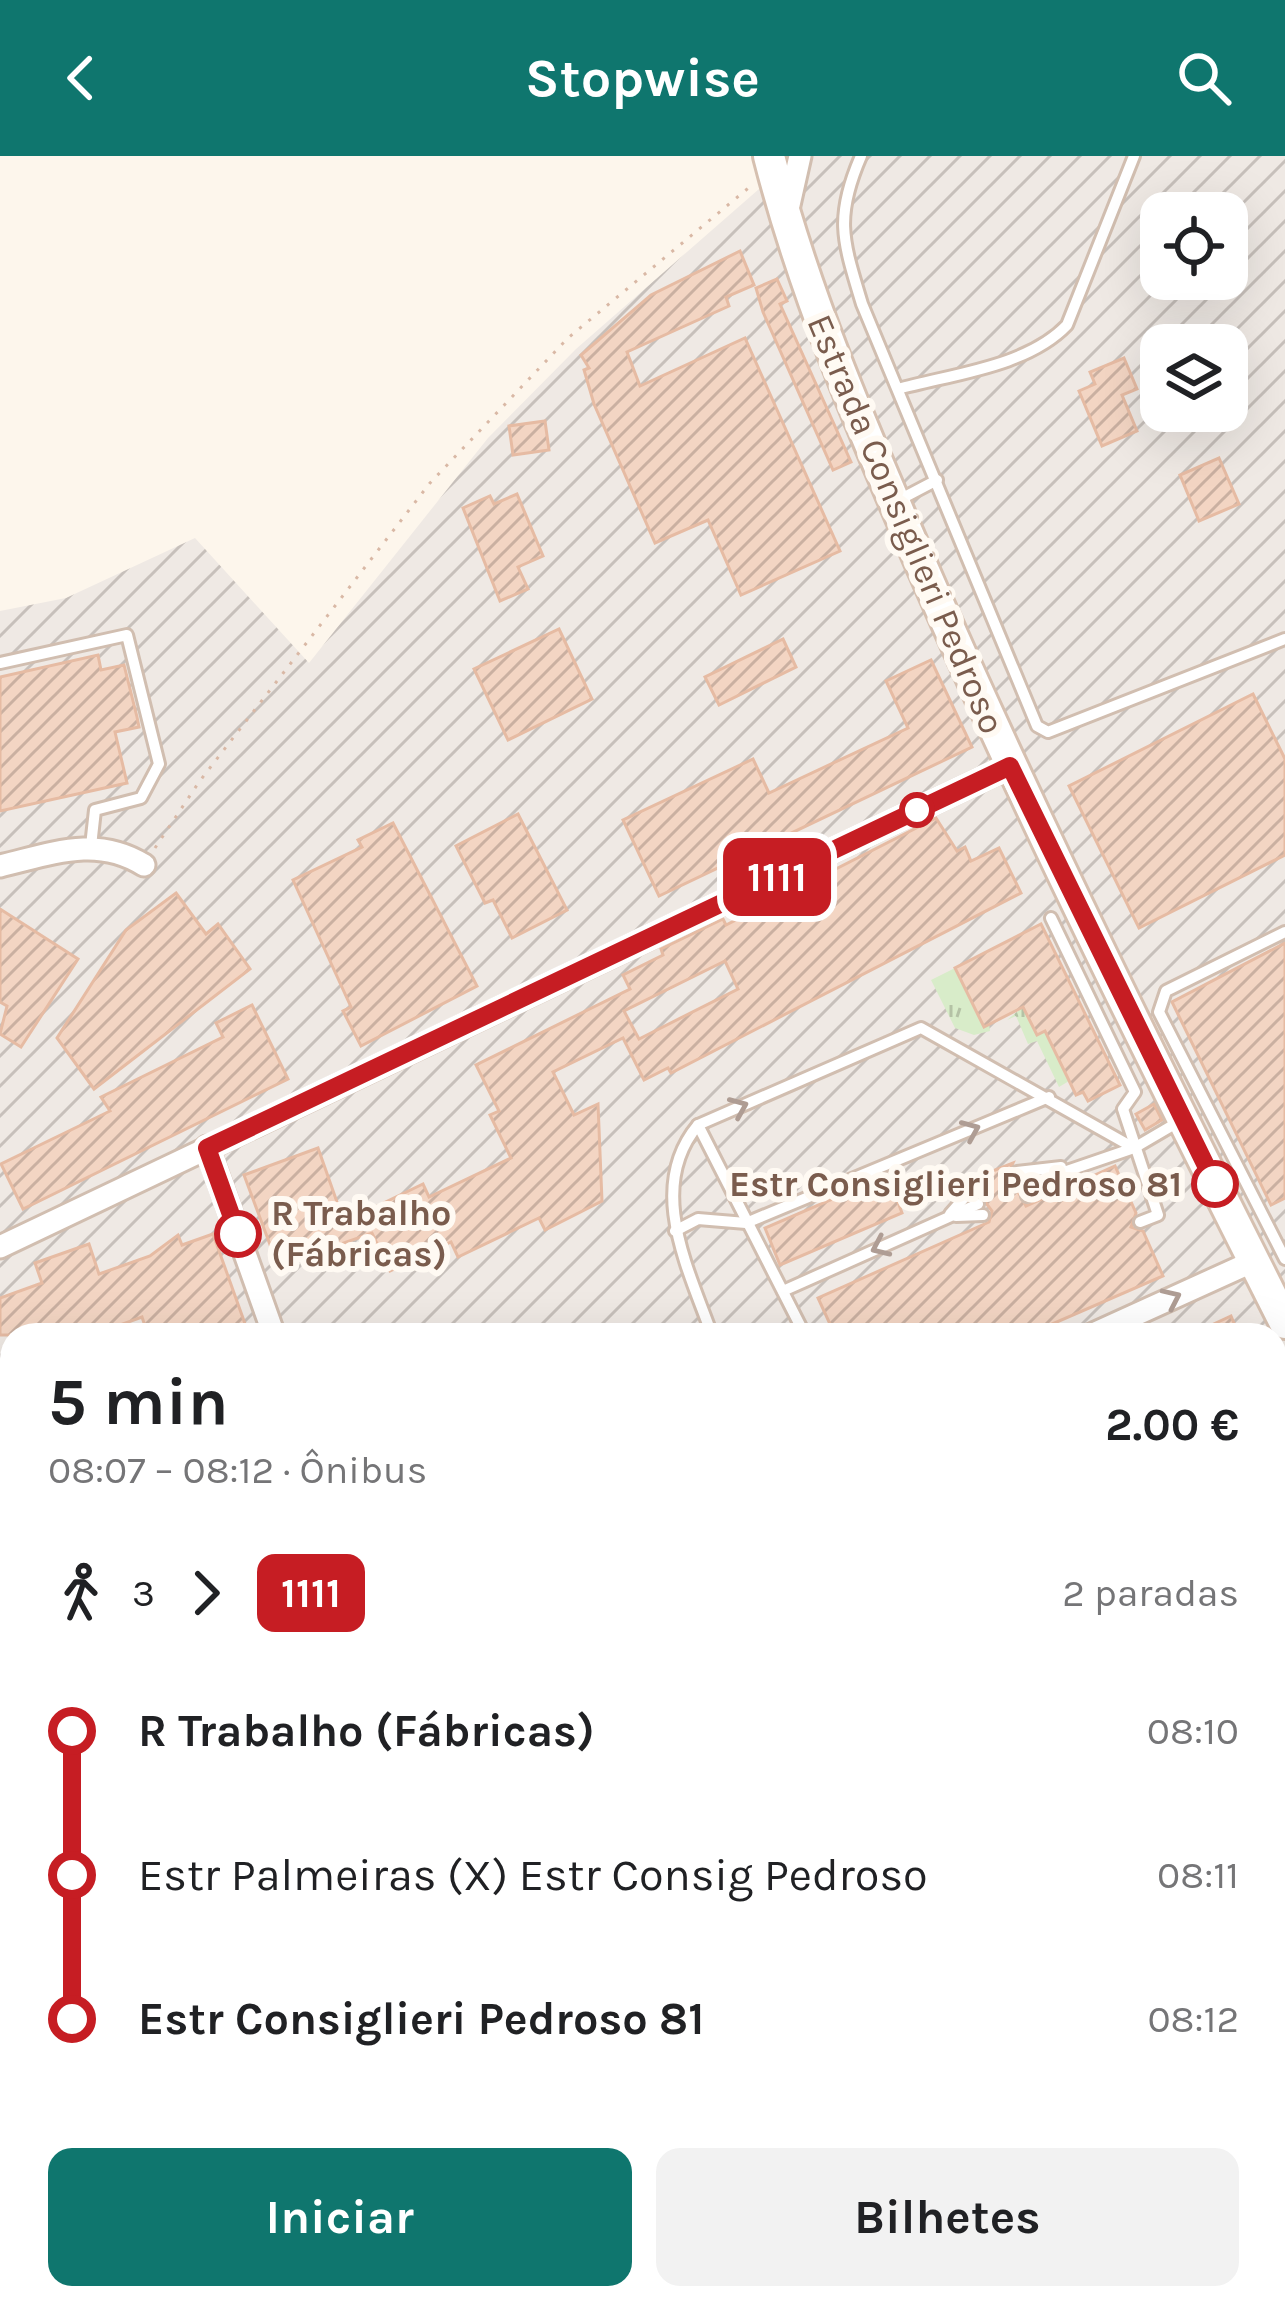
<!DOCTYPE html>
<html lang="pt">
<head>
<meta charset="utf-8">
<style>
	body { margin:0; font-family:Karla,sans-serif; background:#f2f2f2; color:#202124; height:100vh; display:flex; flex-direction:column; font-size:45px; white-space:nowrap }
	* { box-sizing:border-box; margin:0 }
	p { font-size:39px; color:#757577 }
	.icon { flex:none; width:66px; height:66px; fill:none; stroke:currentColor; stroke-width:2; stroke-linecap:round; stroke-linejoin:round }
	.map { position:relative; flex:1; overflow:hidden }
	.side { position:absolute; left:0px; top:1167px; width:1287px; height:987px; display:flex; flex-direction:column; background:#fff; border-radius:36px 36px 0 0; box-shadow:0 12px 48px #0002 }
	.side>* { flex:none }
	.badge { padding:0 24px; border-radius:18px; font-size:42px; line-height:78px }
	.fabs { position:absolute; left:1140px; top:36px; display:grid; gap:24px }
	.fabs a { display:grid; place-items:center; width:108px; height:108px; border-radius:24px; background:#fff; box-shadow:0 12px 48px #0002; font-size:60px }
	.map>.badge { position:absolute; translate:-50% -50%; box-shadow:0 0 0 6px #fff }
	.legs { display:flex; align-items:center; gap:18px; height:132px; padding:0 48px; font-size:39px }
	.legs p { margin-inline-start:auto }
	.head { display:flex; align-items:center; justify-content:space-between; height:204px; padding:0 48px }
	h1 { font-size:66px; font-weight:700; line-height:90px }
	.action { display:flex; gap:24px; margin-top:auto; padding:24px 48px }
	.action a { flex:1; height:138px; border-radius:24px; background:#0f766e; color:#fff; font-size:48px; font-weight:700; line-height:138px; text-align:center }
	.action a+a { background:#f2f2f2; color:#202124 }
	ul { padding:0 48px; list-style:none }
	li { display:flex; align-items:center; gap:42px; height:144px; font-size:45px }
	li i { display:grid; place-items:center; width:18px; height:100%; margin:0 15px; background:currentColor }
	li i::after { content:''; width:30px; height:30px; margin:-15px; border:9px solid; border-radius:50%; background:#fff }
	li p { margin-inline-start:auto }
	li:first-child i { background:linear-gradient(#0000 50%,currentColor 0) }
	li:last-child i { background:linear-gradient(currentColor 50%,#0000 0) }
	header { display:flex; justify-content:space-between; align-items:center; height:156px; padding:0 48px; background:#0f766e; color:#fff; font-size:54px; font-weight:700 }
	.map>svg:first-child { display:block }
	.residential { fill:#f5e8da }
	.industrial { fill:url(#industrial-furrows); fill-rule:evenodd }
	.grass { fill:url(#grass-tufts) }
	.forest { fill:url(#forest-firs) }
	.building { fill:url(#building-hatch); stroke:#e6bba3; stroke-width:3; fill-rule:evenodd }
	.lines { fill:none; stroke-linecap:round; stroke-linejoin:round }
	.lane-casing { stroke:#d1beb0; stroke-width:16 }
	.street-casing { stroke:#d1beb0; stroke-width:27 }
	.secondary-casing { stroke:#d6c0b0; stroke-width:36 }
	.path { stroke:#d9b8a5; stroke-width:3; stroke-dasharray:3 9; stroke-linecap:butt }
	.lane { stroke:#fff; stroke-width:10 }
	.street { stroke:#fff; stroke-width:21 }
	.secondary { stroke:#fff; stroke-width:30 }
	.oneway { stroke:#af9d94 }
	.line-1-casing { stroke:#fff; stroke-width:27 }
	.line-1 { stroke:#c61d23; stroke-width:18 }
	.stop-1-dot { fill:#fff; stroke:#c61d23; stroke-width:6 }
	.labels { text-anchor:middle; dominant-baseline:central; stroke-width:12; stroke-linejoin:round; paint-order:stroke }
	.street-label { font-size:36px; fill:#7a5c4d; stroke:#fffaf3 }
	.stop-label { font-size:36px; font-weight:bold; fill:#7a5c4d; stroke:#fffaf3; text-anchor:end }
</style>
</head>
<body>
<header><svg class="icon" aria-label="back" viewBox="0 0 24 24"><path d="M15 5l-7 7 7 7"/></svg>Stopwise<svg class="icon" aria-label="search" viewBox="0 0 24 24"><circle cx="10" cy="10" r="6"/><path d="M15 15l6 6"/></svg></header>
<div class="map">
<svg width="1285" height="2152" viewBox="0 0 1285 2152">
	<defs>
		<pattern id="industrial-furrows" width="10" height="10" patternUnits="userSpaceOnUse" patternTransform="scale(3)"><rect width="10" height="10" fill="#efe9e4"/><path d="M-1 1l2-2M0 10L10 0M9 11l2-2" fill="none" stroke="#c7c0bb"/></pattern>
		<pattern id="grass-tufts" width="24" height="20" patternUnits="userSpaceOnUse" patternTransform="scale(3)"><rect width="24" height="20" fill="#d8ecc9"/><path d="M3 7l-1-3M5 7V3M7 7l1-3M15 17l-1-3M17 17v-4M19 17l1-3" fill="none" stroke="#b4c2a5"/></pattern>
		<pattern id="forest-firs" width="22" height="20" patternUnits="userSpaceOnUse" patternTransform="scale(3)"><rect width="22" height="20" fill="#d8ecc9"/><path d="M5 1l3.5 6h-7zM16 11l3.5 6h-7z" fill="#b4c2a5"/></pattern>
		<pattern id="building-hatch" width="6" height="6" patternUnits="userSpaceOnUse" patternTransform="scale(3)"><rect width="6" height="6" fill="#f3d5c3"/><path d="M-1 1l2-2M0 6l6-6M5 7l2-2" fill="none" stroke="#cab0a1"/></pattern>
	</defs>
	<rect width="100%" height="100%" fill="#fdf6ec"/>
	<!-- residential -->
	<path class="residential" d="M1285 1871V1996L1275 1979V1875Z"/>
	<!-- industrial -->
	<path class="industrial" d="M808 0H1285V1871L1275 1875V1179H12V1682L0 1680V455L66 442 195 382 309 507 488 282 576 193 759 33ZM1161 57H1227V123H1161ZM1161 189H1227V255H1161Z"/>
	<!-- grass -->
	<g class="grass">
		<path d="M955 812 984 870 989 868 990 875 974 879 955 872 931 824Z"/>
		<path d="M1023 851 1037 878 1045 875 1069 925 1059 931 1037 885 1028 888 1016 860 1007 864Z"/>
		<path d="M407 2142H661L663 2152H399Z"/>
		<path d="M781 2142H835L844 2152H774Z"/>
	</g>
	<!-- forest -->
	<g class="forest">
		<path d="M12 1789V1934L0 1913V1792Z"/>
		<path d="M1285 1938V2133H1275V1939Z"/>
		<path d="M196 2142H407L399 2152H184Z"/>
		<path d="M835 2142H925L936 2152H844Z"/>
	</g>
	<!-- building -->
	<g class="building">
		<path d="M740 95 754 129 726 141 729 150 627 196 640 230 745 182 840 395 741 439 708 364 655 387 594 248 584 214 589 212 581 199 651 139Z"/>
		<path d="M777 123 787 145 780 148 851 306 833 314 763 156 756 132Z"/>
		<path d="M1124 202 1137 233 1122 239 1137 275 1102 290 1079 235 1095 228 1090 216Z"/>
		<path d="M545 265 549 294 513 299 509 270Z"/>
		<path d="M1219 302 1239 348 1199 365 1180 319Z"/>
		<path d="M517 338 543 400 518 411 528 433 500 445 463 352 490 340 494 348Z"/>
		<path d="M559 473 592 543 508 584 474 513Z"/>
		<path d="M783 483 796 511 719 549 705 521Z"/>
		<path d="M98 499 101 514 124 509 137 561 139 571 115 576 127 627 0 655V521Z"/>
		<path d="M931 504 972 591 659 740 623 664 753 603 769 637 908 572 886 525Z"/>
		<path d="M1253 538 1285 603V699L1139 772 1069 630Z"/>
		<path d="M518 658 567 754 512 782 493 744 485 747 456 690Z"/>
		<path d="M936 662 957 695 965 691 971 705 999 692 1021 737 671 917 668 912 644 924 623 882 553 916 574 959 598 948 602 1045 545 1074 539 1062 458 1101 451 1086 390 1115 372 1077 278 1110 244 1019 318 992 344 1066 423 1028 429 1041 511 1002 490 959 499 955 476 909 630 833 623 819 663 799 661 793 723 763 726 769ZM725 805 738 833 639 883 624 855Z"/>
		<path d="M393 667 477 830 361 890 343 855 351 851 293 724 362 691 358 684Z"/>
		<path d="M176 737 206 778 218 768 250 813 94 933 57 882 126 774Z"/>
		<path d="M0 753 78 803 21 891 0 878 7 850 0 846Z"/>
		<path d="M1041 768 1120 929 1088 945 1083 936 1076 939 1045 875 1037 879 1023 851 984 871 955 812Z"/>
		<path d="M1285 787V1042L1271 1049 1172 846Z"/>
		<path d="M252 849 288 923 23 1053 1 1008 110 955 101 941 223 881 216 867Z"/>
		<path d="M1154 948 1162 964 1145 974 1136 958Z"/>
		<path d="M1013 1007 1008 1018 1026 1050 1115 1010 1136 1057 1131 1071 1143 1075 1163 1120 1027 1179H835L818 1142 989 1066 992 1055 980 1039 981 1029 972 1023Z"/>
		<path d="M888 1019 902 1057 780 1109 765 1072Z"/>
		<path d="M213 1078 249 1179H148L142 1161 117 1170 121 1179H0V1142L42 1127 35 1107 89 1088 99 1118 150 1100 178 1079 182 1089Z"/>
		<path d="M1231 1160 1239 1179H1190Z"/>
	</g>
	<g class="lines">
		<!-- lane casing -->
		<g class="lane-casing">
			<g id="lane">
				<path d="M861 0C834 62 843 85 862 148L1037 570 1048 576 1285 483"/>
				<path d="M898 233C952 218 1027 211 1067 169L1134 0"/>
				<path d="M897 345 937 324"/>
				<path d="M0 507 127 479 159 608 141 642 95 654 91 690"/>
				<path d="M1051 762 1135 936 1123 953 1158 1059 1140 1066"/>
				<path d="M1285 776 1166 835 1159 856 1285 1103"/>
				<path d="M698 969 805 1179"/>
				<path d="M1017 1016 1061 1011"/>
				<path d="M1023 1030 1134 992 1180 965"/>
				<path d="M1027 1040 1053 1024"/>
				<path d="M950 1058 972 1033"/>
				<path d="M956 1060 983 1059"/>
				<path d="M675 1075 698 1063 746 1067 1049 941"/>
				<path d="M783 1135 978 1048"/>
				<path d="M712 1179C688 1112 646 1031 698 969L921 872 1134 992"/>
			</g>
		</g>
		<!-- street casing -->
		<g class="street-casing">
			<g id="street">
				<path d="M789 49 800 0"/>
				<path d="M0 710C51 698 96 679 144 709"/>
				<path d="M207 991 274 1179"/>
				<path d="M0 1091 1010 610"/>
				<path d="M1091 1179 1254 1105"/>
				<path d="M0 1659 12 1654"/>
				<path d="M1236 2142 1259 2152"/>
				<path d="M66 2152 74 2142"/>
			</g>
		</g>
		<!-- secondary casing -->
		<g class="secondary-casing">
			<path id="secondary" d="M769 0C806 145 865 278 924 415 1035 670 1160 919 1285 1167"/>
		</g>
		<!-- path -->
		<g class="path">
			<path d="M155 692 199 626 430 327 568 182 752 29"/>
			<path d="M309 2152 316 2142"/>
		</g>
		<!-- lane -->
		<use href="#lane" class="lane"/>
		<!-- street -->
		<use href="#street" class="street"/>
		<!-- secondary -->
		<use href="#secondary" class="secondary"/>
	</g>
	<!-- one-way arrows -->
	<defs><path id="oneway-chevron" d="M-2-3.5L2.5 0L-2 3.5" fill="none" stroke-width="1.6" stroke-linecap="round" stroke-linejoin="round" transform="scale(3)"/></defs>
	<g class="oneway">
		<use href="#oneway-chevron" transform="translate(739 951) rotate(-23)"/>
		<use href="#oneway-chevron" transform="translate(971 974) rotate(-23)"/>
		<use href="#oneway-chevron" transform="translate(880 1091) rotate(156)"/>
		<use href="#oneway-chevron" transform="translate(1172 1142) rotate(-25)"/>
	</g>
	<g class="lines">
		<!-- line-1 casing -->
		<g class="line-1-casing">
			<path id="line-1" d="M238 1078 207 992 1010 610 1215 1028"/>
		</g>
		<!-- line-1 -->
		<use href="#line-1" class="line-1"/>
	</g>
	<!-- markers -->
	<g class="stop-1-dot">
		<circle cx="917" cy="654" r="15"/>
		<circle cx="1215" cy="1028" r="21"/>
		<circle cx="238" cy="1078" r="21"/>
	</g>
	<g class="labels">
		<!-- street labels -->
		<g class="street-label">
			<text transform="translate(906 368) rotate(67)">Estrada Consiglieri Pedroso</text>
		</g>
		<!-- stop labels -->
		<g class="stop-label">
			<text x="1182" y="1028">Estr Consiglieri Pedroso 81</text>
			<text x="271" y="1057" text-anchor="start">R Trabalho<tspan x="271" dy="41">(Fábricas)</tspan></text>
		</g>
	</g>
</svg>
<div class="fabs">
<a><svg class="icon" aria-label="locate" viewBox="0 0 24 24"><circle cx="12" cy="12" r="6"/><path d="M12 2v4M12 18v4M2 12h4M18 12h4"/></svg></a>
<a><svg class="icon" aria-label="layers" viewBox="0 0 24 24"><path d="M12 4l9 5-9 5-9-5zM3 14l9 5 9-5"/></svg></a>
</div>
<b class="badge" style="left:777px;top:721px;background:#c61d23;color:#fff">1111</b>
<section class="side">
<div class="head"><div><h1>5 min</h1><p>08:07 – 08:12 · Ônibus</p></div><b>2.00 €</b></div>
<div class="legs"><svg class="icon" aria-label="walk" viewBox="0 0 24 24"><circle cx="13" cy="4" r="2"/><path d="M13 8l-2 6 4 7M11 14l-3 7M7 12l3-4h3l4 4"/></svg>3<svg class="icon" aria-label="forward" viewBox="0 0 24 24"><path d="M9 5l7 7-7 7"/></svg><b class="badge" style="background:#c61d23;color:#fff">1111</b><p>2 paradas</p></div>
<ul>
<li><i style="color:#c61d23"></i><b>R Trabalho (Fábricas)</b><p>08:10</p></li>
<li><i style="color:#c61d23"></i><span>Estr Palmeiras (X) Estr Consig Pedroso</span><p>08:11</p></li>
<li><i style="color:#c61d23"></i><b>Estr Consiglieri Pedroso 81</b><p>08:12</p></li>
</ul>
<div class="action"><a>Iniciar</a><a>Bilhetes</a></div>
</section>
</div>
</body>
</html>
